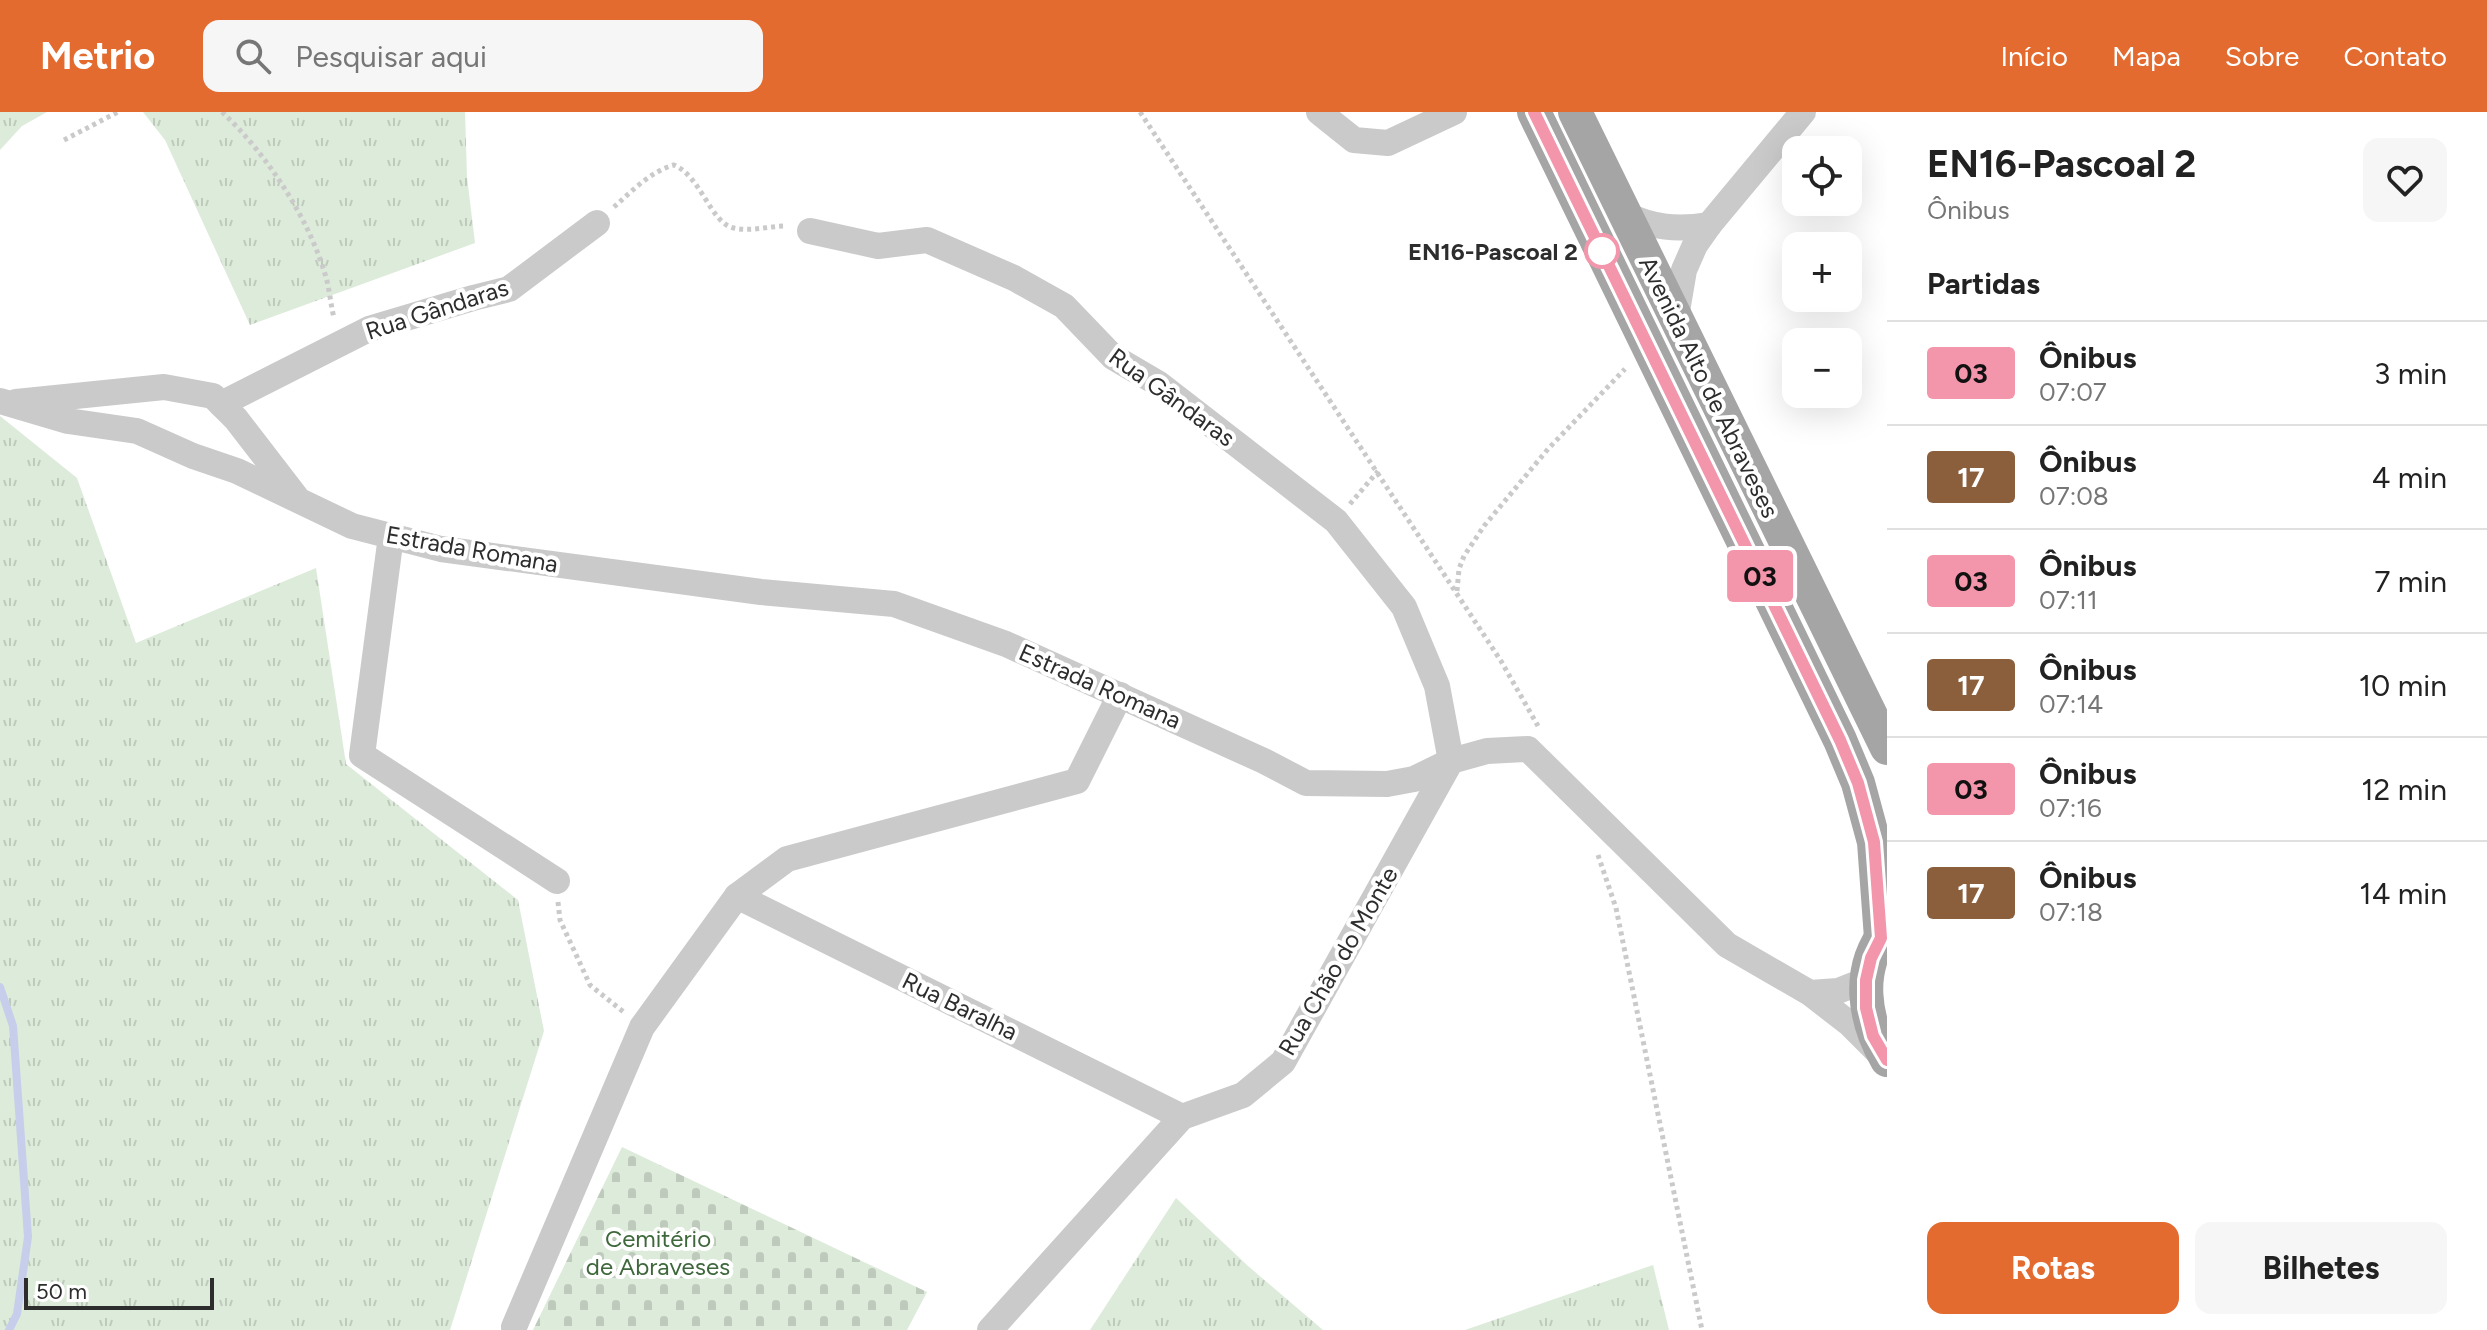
<!DOCTYPE html>
<html lang="pt">
<head>
<meta charset="utf-8">
<style>
	body { margin:0; font-family:Figtree,sans-serif; background:#f6f6f6; color:#222; height:100vh; display:flex; flex-direction:column; font-size:30px; white-space:nowrap }
	* { box-sizing:border-box; margin:0 }
	p { font-size:26px; color:#767676 }
	.icon { flex:none; width:44px; height:44px; fill:none; stroke:currentColor; stroke-width:2; stroke-linecap:round; stroke-linejoin:round }
	.map { position:relative; flex:1; overflow:hidden }
	.drawer { display:flex; flex-direction:column; background:#fff; width:600px }
	.drawer>* { flex:none }
	.badge { padding:0 16px; border-radius:6px; font-size:28px; line-height:52px }
	.tools { position:absolute; left:1782px; top:24px; display:grid; gap:16px }
	.tools a { display:grid; place-items:center; width:80px; height:80px; border-radius:16px; background:#fff; box-shadow:0 8px 32px #0002; font-size:40px }
	.scale { position:absolute; left:24px; bottom:20px; width:190px; box-sizing:border-box; padding-left:8px; border:4px solid #2d2d2d; border-top:0; font-size:22px; line-height:28px; white-space:nowrap; color:#2d2d2d; -webkit-text-stroke:6px #fff; paint-order:stroke }
	.map>.badge { position:absolute; translate:-50% -50%; box-shadow:0 0 0 4px #fff }
	h2 { padding:0 40px; font-size:30px; line-height:72px }
	.round { display:grid; place-items:center; flex:none; width:84px; height:84px; border-radius:16px; background:#f6f6f6 }
	.summary { display:flex; align-items:center; justify-content:space-between; height:136px; padding:0 40px }
	h1 { font-size:38px; font-weight:700; line-height:60px }
	.primary-button { display:flex; gap:16px; margin-top:auto; padding:16px 40px }
	.primary-button a { flex:1; height:92px; border-radius:16px; background:#e46b2f; color:#fff; font-size:32px; font-weight:700; line-height:92px; text-align:center }
	.primary-button a+a { background:#f6f6f6; color:#222 }
	ul { padding:0; list-style:none }
	li { display:flex; align-items:center; gap:24px; height:104px; padding:0 40px; border-top:2px solid #e0e0e0 }
	li div { flex:1 }
	li b { display:block; font-size:30px }
	li em { font-style:normal }
	li .badge { min-width:88px; font-weight:700; text-align:center }
	header { display:flex; align-items:center; gap:48px; box-sizing:border-box; height:112px; padding:0 40px; background:#e46b2f; color:#fff }
	header strong { font-size:38px }
	nav { display:flex; gap:44px; margin-inline-start:auto; font-size:28px }
	.search { width:560px; height:72px; background:#f6f6f6; display:flex; align-items:center; gap:20px; box-sizing:border-box; padding:0 28px; border-radius:16px; color:#767676; font-size:30px }
	main { display:flex; flex:1; min-height:0 }
	.map>svg:first-child { display:block }
	.grass { fill:url(#grass-tufts) }
	.cemetery { fill:url(#cemetery-stones) }
	.lines { fill:none; stroke-linecap:round; stroke-linejoin:round }
	.stream { stroke:#c6ceeb; stroke-width:8 }
	.path { stroke:#cacaca; stroke-width:5; stroke-dasharray:4 4; stroke-linecap:butt }
	.minor { stroke:#cacaca; stroke-width:26 }
	.major { stroke:#a5a5a5; stroke-width:34 }
	.line-casing { stroke:#fff; stroke-width:18 }
	.line { stroke:#f496ab; stroke-width:12 }
	.stop-dot { fill:#fff; stroke:#f496ab; stroke-width:4 }
	.labels { text-anchor:middle; dominant-baseline:central; stroke-width:8; stroke-linejoin:round; paint-order:stroke }
	.stop-label { font-size:24px; font-weight:bold; fill:#2d2d2d; stroke:#fff; text-anchor:end }
	.street-label { font-size:24px; fill:#2d2d2d; stroke:#fff }
	.park-label { font-size:24px; fill:#3e683b; stroke:#fff }
</style>
</head>
<body>
<header>
<strong>Metrio</strong>
<div class="search"><svg class="icon" aria-label="search" viewBox="0 0 24 24"><circle cx="10" cy="10" r="6"/><path d="M15 15l6 6"/></svg>Pesquisar aqui</div>
<nav><a>Início</a><a>Mapa</a><a>Sobre</a><a>Contato</a></nav>
</header>
<main>
<div class="map">
<svg width="1887" height="1218" viewBox="0 0 1887 1218">
	<defs>
		<pattern id="grass-tufts" width="24" height="20" patternUnits="userSpaceOnUse" patternTransform="scale(2)"><rect width="24" height="20" fill="#ddebda"/><path d="M3 7l-1-3M5 7V3M7 7l1-3M15 17l-1-3M17 17v-4M19 17l1-3" fill="none" stroke="#becabb"/></pattern>
		<pattern id="cemetery-stones" width="16" height="16" patternUnits="userSpaceOnUse" patternTransform="scale(2)"><rect width="16" height="16" fill="#ddebda"/><path d="M2 7V4a2 2 0 0 1 4 0v3zM10 15v-3a2 2 0 0 1 4 0v3z" fill="#becabb"/></pattern>
	</defs>
	<rect width="100%" height="100%" fill="#fff"/>
	<!-- grass -->
	<g class="grass">
		<path d="M0 0H47L22 14 0 38Z"/>
		<path d="M143 0H465L467 65 475 131 250 213 165 28Z"/>
		<path d="M0 304 77 366 136 531 316 456 346 652 518 788 544 919 450 1218H0Z"/>
		<path d="M1176 1086 1248 1154 1323 1218H1090Z"/>
		<path d="M1653 1153 1669 1218H1465Z"/>
	</g>
	<!-- cemetery -->
	<path class="cemetery" d="M622 1035 927 1180 907 1218H533Z"/>
	<g class="lines">
		<!-- stream -->
		<path class="stream" d="M0 875 13 914 28 1125 17 1202 9 1218"/>
		<!-- path -->
		<g class="path">
			<path d="M222 0C267 42 311 109 327 169 330 182 331 194 334 206"/>
			<path d="M1140 0 1501 549 1538 614"/>
			<path d="M64 28 118 0"/>
			<path d="M614 95C632 79 651 59 674 53 701 64 711 112 734 116 751 120 769 114 786 114"/>
			<path d="M1350 392 1378 359"/>
			<path d="M1457 479 1459 457 1464 444 1484 414 1548 337 1625 257"/>
			<path d="M1598 743 1616 796 1702 1218"/>
			<path d="M558 790 560 808 590 873 625 901"/>
		</g>
		<!-- minor -->
		<g class="minor">
			<path d="M1319 0 1354 28 1388 31 1454 0"/>
			<path d="M1624 102C1653 116 1677 118 1709 113"/>
			<path d="M810 119 878 134 927 128 1014 166 1064 194 1113 245 1159 272 1336 409 1404 495 1437 574 1451 649 1283 950 1243 983 1182 1005 990 1218"/>
			<path d="M1676 205 1684 158 1695 133 1709 113 1803 0"/>
			<path d="M0 289 68 309 137 319 193 344 237 359 352 414 441 437 761 480 894 492 1006 532 1264 649 1306 671 1387 672 1414 667 1451 649 1487 639 1528 637 1727 833 1810 881 1850 912 1881 943"/>
			<path d="M16 290 164 275 213 284 236 307 296 385"/>
			<path d="M221 292 369 217 473 186 509 177 597 111"/>
			<path d="M391 424 362 643 557 769"/>
			<path d="M737 784 1182 1005"/>
			<path d="M1810 881 1838 879 1866 868"/>
			<path d="M514 1215 642 915 737 784 787 747 1077 669 1120 583"/>
		</g>
		<!-- major -->
		<g class="major">
			<path d="M1534 0 1840 628 1858 671 1874 730 1881 826"/>
			<path d="M1575 0 1887 636"/>
			<path d="M1887 818C1855 857 1864 908 1887 948"/>
		</g>
	</g>
	<g class="lines">
		<!-- line casing -->
		<g class="line-casing">
			<path id="line" d="M1534 0 1840 628 1858 671 1874 730 1881 826 1871 846 1866 868V896L1873 924 1887 948"/>
		</g>
		<!-- line -->
		<use href="#line" class="line"/>
	</g>
	<!-- markers -->
	<circle class="stop-dot" cx="1602" cy="139" r="16"/>
	<g class="labels">
		<!-- stop labels -->
		<g class="stop-label">
			<text x="1578" y="139">EN16-Pascoal 2</text>
		</g>
		<!-- street labels -->
		<g class="street-label">
			<text transform="translate(437 197) rotate(-18)">Rua Gândaras</text>
			<text transform="translate(1709 275) rotate(64)">Avenida Alto de Abraveses</text>
			<text transform="translate(1172 285) rotate(36)">Rua Gândaras</text>
			<text transform="translate(472 437) rotate(10)">Estrada Romana</text>
			<text transform="translate(1100 574) rotate(24)">Estrada Romana</text>
			<text transform="translate(1338 849) rotate(-60)">Rua Chão do Monte</text>
			<text transform="translate(960 894) rotate(26)">Rua Baralha</text>
		</g>
		<!-- park labels -->
		<g class="park-label">
			<text x="658" y="1126">Cemitério<tspan x="658" dy="28">de Abraveses</tspan></text>
		</g>
	</g>
</svg>
<div class="tools">
<a><svg class="icon" aria-label="locate" viewBox="0 0 24 24"><circle cx="12" cy="12" r="6"/><path d="M12 2v4M12 18v4M2 12h4M18 12h4"/></svg></a>
<a>+</a>
<a>−</a>
</div>
<div class="scale">50 m</div>
<b class="badge" style="left:1760px;top:464px;background:#f496ab;color:#111">03</b>
</div>
<section class="drawer">
<div class="summary"><div><h1>EN16-Pascoal 2</h1><p>Ônibus</p></div><a class="round"><svg class="icon" aria-label="heart" viewBox="0 0 24 24"><path d="M12 20l-8-8c-3-5 5-10 8-4 3-6 11-1 8 4z"/></svg></a></div>
<h2>Partidas</h2>
<ul>
<li><span class="badge" style="background:#f496ab;color:#111">03</span><div><b>Ônibus</b><p>07:07</p></div><em>3 min</em></li>
<li><span class="badge" style="background:#8b5e3c;color:#fff">17</span><div><b>Ônibus</b><p>07:08</p></div><em>4 min</em></li>
<li><span class="badge" style="background:#f496ab;color:#111">03</span><div><b>Ônibus</b><p>07:11</p></div><em>7 min</em></li>
<li><span class="badge" style="background:#8b5e3c;color:#fff">17</span><div><b>Ônibus</b><p>07:14</p></div><em>10 min</em></li>
<li><span class="badge" style="background:#f496ab;color:#111">03</span><div><b>Ônibus</b><p>07:16</p></div><em>12 min</em></li>
<li><span class="badge" style="background:#8b5e3c;color:#fff">17</span><div><b>Ônibus</b><p>07:18</p></div><em>14 min</em></li>
</ul>
<div class="primary-button"><a>Rotas</a><a>Bilhetes</a></div>
</section>
</main>
</body>
</html>
